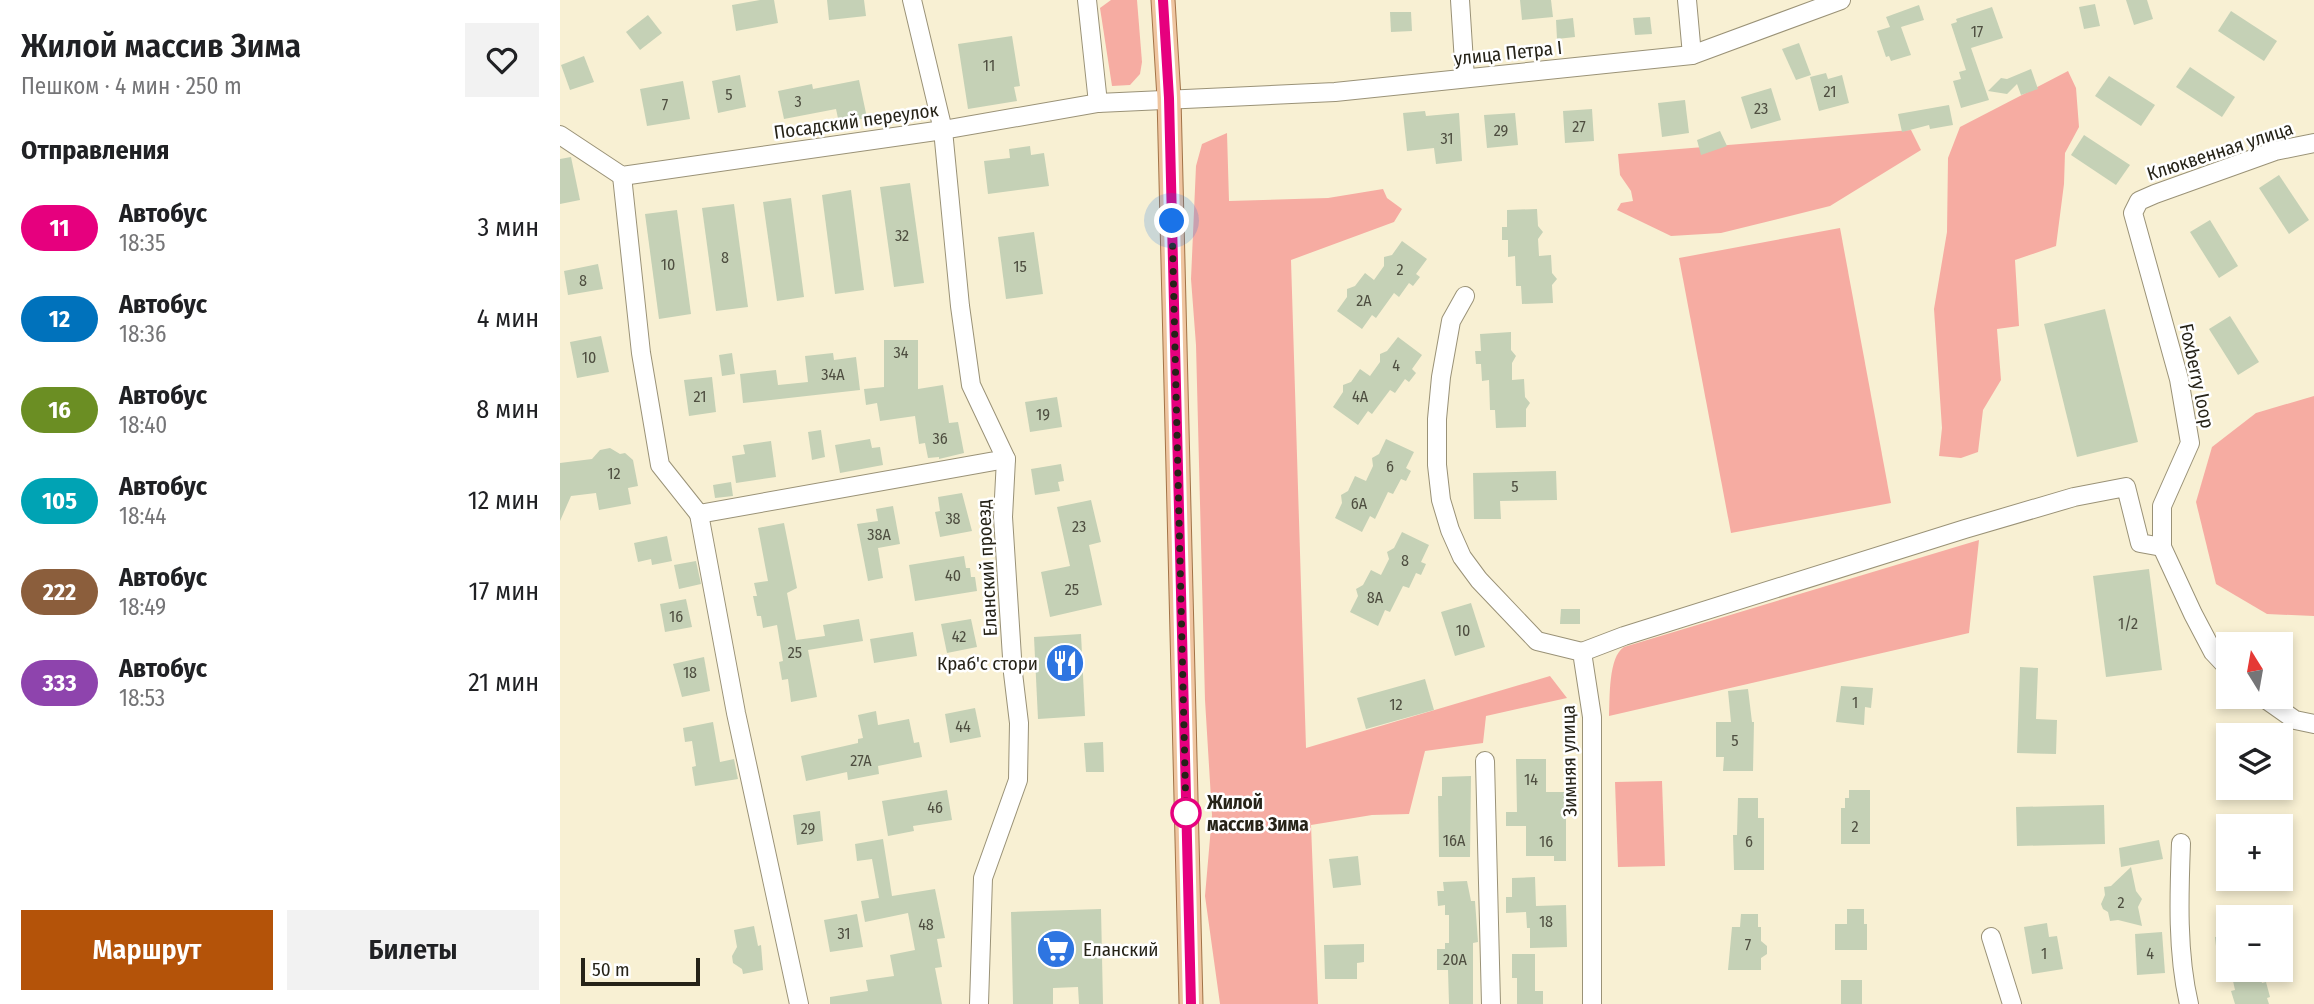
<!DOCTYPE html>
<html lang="ru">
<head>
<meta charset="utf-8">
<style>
	body { margin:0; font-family:"Fira Sans Condensed",sans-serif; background:#f2f2f2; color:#202124; height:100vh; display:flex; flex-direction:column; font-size:26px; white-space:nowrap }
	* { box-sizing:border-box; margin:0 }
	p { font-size:23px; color:#757577 }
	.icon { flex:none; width:38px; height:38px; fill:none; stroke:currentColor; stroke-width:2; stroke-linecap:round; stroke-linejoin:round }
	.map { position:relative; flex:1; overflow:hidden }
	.sheet { display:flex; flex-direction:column; background:#fff; width:560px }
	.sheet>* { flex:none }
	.badge { padding:0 14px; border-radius:23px; font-size:24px; line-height:46px }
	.needle { width:46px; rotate:349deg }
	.controls { position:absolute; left:1656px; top:632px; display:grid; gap:14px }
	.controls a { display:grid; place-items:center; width:77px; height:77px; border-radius:0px; background:#fff; box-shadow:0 4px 10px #0003; font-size:35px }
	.scale { position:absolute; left:21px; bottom:18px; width:119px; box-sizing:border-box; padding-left:7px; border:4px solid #262318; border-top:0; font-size:19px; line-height:24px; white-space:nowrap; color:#262318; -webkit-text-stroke:5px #fff; paint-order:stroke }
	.you { position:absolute; width:35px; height:35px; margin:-18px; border:5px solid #fff; border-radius:50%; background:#1a73e8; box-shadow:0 0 0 10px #1a73e833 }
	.map>.badge { position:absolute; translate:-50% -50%; box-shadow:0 0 0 4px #fff }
	h2 { padding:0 21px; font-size:26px; line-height:63px }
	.round { display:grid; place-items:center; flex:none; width:74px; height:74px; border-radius:0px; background:#f2f2f2 }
	.overview { display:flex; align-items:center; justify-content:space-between; height:119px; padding:0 21px }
	h1 { font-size:33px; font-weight:600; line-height:52px }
	.button { display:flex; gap:14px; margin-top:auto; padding:14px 21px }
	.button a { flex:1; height:80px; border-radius:0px; background:#b45309; color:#fff; font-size:28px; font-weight:600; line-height:80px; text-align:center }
	.button a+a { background:#f2f2f2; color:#202124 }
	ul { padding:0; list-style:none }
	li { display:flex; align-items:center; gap:21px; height:91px; padding:0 21px }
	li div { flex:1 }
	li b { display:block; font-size:26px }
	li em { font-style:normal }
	li .badge { min-width:77px; font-weight:700; text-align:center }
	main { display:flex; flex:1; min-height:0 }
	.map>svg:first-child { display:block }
	.green { fill:#f6aca2 }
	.building { fill:#c5d1b6 }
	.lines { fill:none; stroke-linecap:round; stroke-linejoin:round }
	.minor-casing { stroke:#9a9277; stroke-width:20 }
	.major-casing { stroke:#a27347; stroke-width:25 }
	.minor { stroke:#fff; stroke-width:18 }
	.major { stroke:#efc5a0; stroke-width:23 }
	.line-casing { stroke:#fff; stroke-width:16 }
	.line { stroke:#e6007e; stroke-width:10 }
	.walk { stroke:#262318; stroke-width:7; stroke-dasharray:0 12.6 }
	.stop-dot { fill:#fff; stroke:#e6007e; stroke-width:3.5 }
	.labels { text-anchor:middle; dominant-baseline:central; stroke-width:5; stroke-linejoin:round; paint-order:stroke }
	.number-label { font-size:16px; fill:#4e4e40 }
	.street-label { font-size:19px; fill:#262318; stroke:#fff }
	.poi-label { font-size:19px; fill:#262318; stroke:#fff; text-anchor:end }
	.stop-label { font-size:19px; font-weight:bold; fill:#262318; stroke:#fff; text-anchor:start }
</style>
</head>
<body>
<main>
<section class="sheet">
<div class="overview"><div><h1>Жилой массив Зима</h1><p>Пешком · 4 мин · 250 m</p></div><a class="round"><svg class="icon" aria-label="heart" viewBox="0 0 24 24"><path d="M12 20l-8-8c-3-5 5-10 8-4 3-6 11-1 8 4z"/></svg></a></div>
<h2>Отправления</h2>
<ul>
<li><span class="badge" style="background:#e6007e;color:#fff">11</span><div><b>Автобус</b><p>18:35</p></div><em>3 мин</em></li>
<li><span class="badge" style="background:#0072bc;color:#fff">12</span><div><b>Автобус</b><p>18:36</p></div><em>4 мин</em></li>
<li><span class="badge" style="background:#6b8e23;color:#fff">16</span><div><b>Автобус</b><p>18:40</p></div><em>8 мин</em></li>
<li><span class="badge" style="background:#00a3b4;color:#fff">105</span><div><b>Автобус</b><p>18:44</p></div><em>12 мин</em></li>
<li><span class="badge" style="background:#8b5e3c;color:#fff">222</span><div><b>Автобус</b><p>18:49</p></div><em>17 мин</em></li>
<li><span class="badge" style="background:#8e44ad;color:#fff">333</span><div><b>Автобус</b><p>18:53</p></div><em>21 мин</em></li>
</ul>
<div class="button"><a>Маршрут</a><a>Билеты</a></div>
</section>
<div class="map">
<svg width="1754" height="1004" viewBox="0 0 1754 1004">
	<rect width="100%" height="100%" fill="#f8f0d3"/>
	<!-- green -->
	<g class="green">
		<path d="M551 0H577L582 62 580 74 570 85 552 86 540 8Z"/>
		<path d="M1508 71 1516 88 1519 127 1505 153 1504 184 1496 246 1455 260 1459 326 1437 329 1441 380 1423 410 1418 452 1401 458 1379 456 1382 428 1374 309 1387 232 1388 158 1400 127Z"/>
		<path d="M1351 130 1361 150 1270 206 1161 233 1111 236 1057 210 1061 203 1073 201 1071 191 1060 175 1058 154Z"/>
		<path d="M667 133 669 201 768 198 823 189 827 198 842 209 834 222 731 260 746 748 990 676 1007 698 926 716 923 743 865 751 849 814 812 815 751 825 758 1004H660L645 896 652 815 645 700 636 345 631 279 636 166 642 144Z"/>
		<path d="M1280 228 1331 503 1171 533 1119 258Z"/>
		<path d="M1754 396V616L1707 614 1656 584 1636 502 1652 447 1696 413Z"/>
		<path d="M1419 540 1409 633 1049 716C1050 699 1048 657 1064 647Z"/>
		<path d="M1102 781 1105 866 1058 867 1055 782Z"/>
	</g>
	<!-- building -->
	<g class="building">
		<path d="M200 0H214L218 23 176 31 172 5Z"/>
		<path d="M267 0H304L306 16 269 20Z"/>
		<path d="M960 0H991L993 17 962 20Z"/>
		<path d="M1566 0H1587L1593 19 1574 25Z"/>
		<path d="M1535 4 1540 26 1524 29 1519 7Z"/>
		<path d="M1359 5 1364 20 1341 27 1351 55 1331 61 1329 56 1326 57 1317 31 1330 27 1326 17Z"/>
		<path d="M1432 7 1443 38 1411 48 1429 100 1401 108 1393 81 1401 79 1399 72 1406 70 1391 24 1397 22 1396 19Z"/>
		<path d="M1671 11 1717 41 1704 61 1658 31Z"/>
		<path d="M830 12H851L852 31 831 32Z"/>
		<path d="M88 15 102 33 80 50 66 32Z"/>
		<path d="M1090 17 1092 34 1075 35 1073 18Z"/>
		<path d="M1013 18 1015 37 997 39 996 20Z"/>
		<path d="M452 36 460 86 454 87 457 101 408 109 398 44Z"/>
		<path d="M1239 43 1251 75 1236 80 1222 49Z"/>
		<path d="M24 56 34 82 10 90 1 65Z"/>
		<path d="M1630 67 1675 97 1662 117 1616 87Z"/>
		<path d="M1471 69 1478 89 1461 95 1457 84 1447 94 1428 91 1441 78 1447 79Z"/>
		<path d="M1266 73 1268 79 1282 75 1289 103 1259 111 1250 77Z"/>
		<path d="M180 75 186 107 158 113 152 81Z"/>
		<path d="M1549 76 1595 105 1581 126 1535 96Z"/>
		<path d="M299 80 307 118 279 123 276 109 224 119 218 91 252 84 253 89Z"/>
		<path d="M123 81 130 119 87 126 80 89Z"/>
		<path d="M1211 88 1221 120 1191 129 1181 97Z"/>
		<path d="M1125 100 1129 133 1102 137 1098 103Z"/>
		<path d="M1389 105 1393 125 1370 129 1369 125 1342 132 1338 114Z"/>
		<path d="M1032 109 1034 141 1005 143 1003 111Z"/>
		<path d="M865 111 866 116 899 113 902 161 876 164 874 148 847 151 843 113Z"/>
		<path d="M955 113 958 145 927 148 924 115Z"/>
		<path d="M1160 131 1167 146 1141 155 1137 140Z"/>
		<path d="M1524 135 1570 165 1556 185 1511 155Z"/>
		<path d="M470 146 471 155 484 153 489 186 428 194 424 161 450 158 449 149Z"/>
		<path d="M11 157 20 200 0 204V159Z"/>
		<path d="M1719 175 1749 220 1729 234 1699 188Z"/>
		<path d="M350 183 364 283 334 287 320 187Z"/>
		<path d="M291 190 304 290 275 294 262 195Z"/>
		<path d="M231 198 244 297 217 301 203 202Z"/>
		<path d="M174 204 188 307 156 311 142 208Z"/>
		<path d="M977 209 978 226 983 232 978 239 979 256 991 255 992 273 997 279 992 285 993 303 962 304 961 286H956L955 256 948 257V240H942V227H947V210Z"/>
		<path d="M117 210 131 314 99 319 85 214Z"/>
		<path d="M1650 220 1678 266 1659 278 1630 232Z"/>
		<path d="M474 232 483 294 446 299 438 237Z"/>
		<path d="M842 241 867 259 856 274 860 277 853 286 849 283 839 297 834 293 816 318 812 315 802 329 777 311 787 297V289L795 286 805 273 814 280 824 266V257L832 255Z"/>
		<path d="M38 264 43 289 8 295 4 271Z"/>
		<path d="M1545 309 1578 442 1517 457 1484 324Z"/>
		<path d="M1670 316 1699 362 1678 375 1649 329Z"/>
		<path d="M951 332V350L956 356 952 363V380L964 379 965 397 970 403 966 409V427L936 428 935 410H930L929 380 922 381 921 364H916L915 351H921L920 334Z"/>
		<path d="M41 336 49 372 17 378 10 342Z"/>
		<path d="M838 337 862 355 852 369 856 373 849 382 845 379 835 393 830 390 812 414 808 411 798 425 773 407 783 392V385L791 382 800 369 810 376 820 362V354L827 351Z"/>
		<path d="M324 340H358V389L383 385 389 423 398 422 404 453 379 459V457L368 458 365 443 359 444 355 416 320 421 317 403 306 405 304 389 324 387Z"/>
		<path d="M172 353 175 374 162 376 159 355Z"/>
		<path d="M273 353 274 360 296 357 300 390 183 403 180 374 216 370 218 385 248 382 245 356Z"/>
		<path d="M152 377 156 412 129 416 124 380Z"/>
		<path d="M497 397 502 427 470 432 465 402Z"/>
		<path d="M261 430 265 457 252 460 248 432Z"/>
		<path d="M310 439 312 448 320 447 323 465 280 473 275 445Z"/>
		<path d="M826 439 854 452 846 468 851 471 846 481 841 479 833 494 828 492 815 519 810 516 802 532 775 518 782 503 781 495 788 491 795 476 806 481 813 466 812 458 819 454Z"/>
		<path d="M211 441 216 477 176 483 172 456 185 454 183 445Z"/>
		<path d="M50 448 60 454 65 453 73 460 78 486 68 488 71 504 39 510 36 493 11 496 0 521V463L32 459 40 450Z"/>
		<path d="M501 464 504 481 498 482 500 491 475 495 471 469Z"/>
		<path d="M996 471 997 500 940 501 941 519H914L913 473Z"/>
		<path d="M171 482 173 496 155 498 153 485Z"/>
		<path d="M402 493 412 531 380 537 375 512 380 511 378 497Z"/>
		<path d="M531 500 541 542 529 545 542 605 490 617 481 572 510 566 497 507Z"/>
		<path d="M333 506 340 544 318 548 323 578 308 581 297 524 318 521 316 509Z"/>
		<path d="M224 523 237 588 227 593 236 640 265 636 263 625 299 619 303 641 248 650 257 697 231 702 228 679 222 680 219 662 223 661 217 625 203 628 201 616H197L193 596H197L194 583 208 581 198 528Z"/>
		<path d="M842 532 869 545 861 562 866 564 861 575 856 573 849 588 843 586 830 612 825 610 818 626 790 612 798 596 796 589 803 585 811 570 821 575 829 559 827 552 834 548Z"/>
		<path d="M107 536 112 561 92 565 91 559 78 562 74 543Z"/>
		<path d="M404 556 406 568H410L411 577H415L417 591 355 601 349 565Z"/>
		<path d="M136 561 141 584 119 589 114 565Z"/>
		<path d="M1589 569 1602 670 1546 677 1533 576Z"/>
		<path d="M126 599 132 627 105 632 100 604Z"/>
		<path d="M911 603 925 647 895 656 881 612Z"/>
		<path d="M1001 609H1020V624H1000Z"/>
		<path d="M411 619 417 647 387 653 381 624Z"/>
		<path d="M353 632 357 656 314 663 310 639Z"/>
		<path d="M521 634 525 716 478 719 474 637Z"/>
		<path d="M144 657 150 691 122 697 113 664Z"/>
		<path d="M1460 667 1478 668 1476 719 1497 720 1496 754 1457 753Z"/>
		<path d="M865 679 874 710 806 729 797 698Z"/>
		<path d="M1281 686 1313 688 1311 708 1305 707 1304 725 1276 722Z"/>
		<path d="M1188 689 1192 722H1194L1193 771H1163L1164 757H1156V722H1171L1168 691Z"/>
		<path d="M415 708 421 737 390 743 385 714Z"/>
		<path d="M316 711 318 725 349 719 354 743 359 742 362 757 318 766 319 774 288 780 287 772 246 781 241 756 298 743V739L303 738 298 715Z"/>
		<path d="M153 722 160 762 174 759 178 779 135 786 132 767 136 766 132 741 125 742 123 728Z"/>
		<path d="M543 742 544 772H526L524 743Z"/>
		<path d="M956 759H986V792H1015V810H1006V861H994V856H966V826H946V812H957Z"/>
		<path d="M911 776 910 857H879L878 796H882V777Z"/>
		<path d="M387 790 392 820 353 826 354 831 328 836 322 801Z"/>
		<path d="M1289 790H1310V844H1281V808H1285V798H1289Z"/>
		<path d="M1178 798H1198V818H1204V870H1174L1173 835H1177Z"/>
		<path d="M1544 805 1545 844 1457 846 1456 807Z"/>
		<path d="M260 811 263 841 237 845 233 815Z"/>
		<path d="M323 839 332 896 375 889 385 938 377 939 382 967 375 968 382 1004H270V997L308 991 306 980 334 976 330 955 355 950 348 913 305 922 301 901 319 898 312 859 297 861 295 844Z"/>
		<path d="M1599 840 1603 859 1561 867 1559 848Z"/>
		<path d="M798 856 801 885 773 888 769 859Z"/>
		<path d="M1571 867 1576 891 1582 899 1578 907 1582 926 1558 920 1550 921 1548 912 1543 909 1541 904 1545 895 1544 887 1551 886Z"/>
		<path d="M975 877 976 906 1006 905 1007 947 970 948V928H967L966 912 946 913V897H952V878Z"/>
		<path d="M907 881 911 901H915L918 942 913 943V1004H889L888 970H877V949H885V943H889V915H885V905L878 906 877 891H884L883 882Z"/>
		<path d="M541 909 543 1004H519L518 987 493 988V1004H453L451 912Z"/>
		<path d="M1287 909H1304V924H1307V950H1275V924H1287Z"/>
		<path d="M297 914 303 947 270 952 264 920Z"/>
		<path d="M1181 914H1198V927H1201V941L1207 946V954L1201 958V970H1168L1172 927H1180Z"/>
		<path d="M1487 923 1489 937 1497 936 1503 969 1472 974 1464 927Z"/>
		<path d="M194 926 198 946 201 945 203 970 183 974 182 969 173 963 172 956 177 947 174 930Z"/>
		<path d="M1602 932 1605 973 1577 975 1575 934Z"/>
		<path d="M1668 936V974H1659L1655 937Z"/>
		<path d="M804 944V962L797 963V979H765L764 945Z"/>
		<path d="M952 954H975V991H983V1004H957V978H952Z"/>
		<path d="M1699 973 1702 983 1706 982 1710 997 1707 998 1709 1004H1675L1671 991 1675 990 1673 981Z"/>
		<rect x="1281" y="980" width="21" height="24"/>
	</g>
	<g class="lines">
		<!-- minor casing -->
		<g class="minor-casing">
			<g id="minor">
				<path d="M527 0 538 103"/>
				<path d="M900 0 905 78"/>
				<path d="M1127 0 1132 55"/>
				<path d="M0 135 62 176 383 130 538 103 775 92 1132 55 1281 0"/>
				<path d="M62 176 81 353 100 465 139 514 446 459 411 385 400 306 383 130 352 0"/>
				<path d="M905 296 891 321 881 377 877 419V465L881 500 890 530 902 557 919 580 977 641 1022 652 1032 717V1004"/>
				<path d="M139 514 176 713 239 1004"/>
				<path d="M1022 652 1064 636 1405 529 1514 497 1566 487 1580 543 1602 547"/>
				<path d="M1668 668 1653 652 1633 614 1602 547V506L1630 443 1619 379 1573 213 1579 201 1595 194 1715 151 1754 143"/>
				<path d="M1701 696 1735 720 1754 724"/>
				<path d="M925 761 931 1004"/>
				<path d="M1621 843C1619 896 1617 953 1629 1004"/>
				<path d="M1431 937 1452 1004"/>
				<path d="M419 1004 423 878 458 780 459 723 453 673 443 517 446 459"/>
			</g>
		</g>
		<!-- major casing -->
		<g class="major-casing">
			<path id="major" d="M603 0 609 98 631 1004"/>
		</g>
		<!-- minor -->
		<use href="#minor" class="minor"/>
		<!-- major -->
		<use href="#major" class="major"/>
	</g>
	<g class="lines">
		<!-- line casing -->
		<g class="line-casing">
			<path id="line" d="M603 0 609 98 631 1004"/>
		</g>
		<!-- line -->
		<use href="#line" class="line"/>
		<!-- walk -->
		<path class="walk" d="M612 221 626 813"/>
	</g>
	<!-- icons -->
	<defs>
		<g id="restaurant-disc" transform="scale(2.0125)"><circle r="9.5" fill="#2e75e1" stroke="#fff"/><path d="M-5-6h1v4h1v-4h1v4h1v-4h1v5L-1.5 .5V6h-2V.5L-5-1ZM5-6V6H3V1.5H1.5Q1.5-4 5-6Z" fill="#fff"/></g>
		<g id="supermarket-disc" transform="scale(2.0125)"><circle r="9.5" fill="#2e75e1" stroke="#fff"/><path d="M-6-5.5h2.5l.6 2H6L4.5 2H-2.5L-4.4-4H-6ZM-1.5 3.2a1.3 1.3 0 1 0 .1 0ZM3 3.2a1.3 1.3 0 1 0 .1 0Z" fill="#fff"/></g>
	</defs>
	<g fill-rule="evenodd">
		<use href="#restaurant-disc" x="505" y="663"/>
		<use href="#supermarket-disc" x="496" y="949"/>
	</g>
	<!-- markers -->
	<circle class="stop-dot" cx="626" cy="813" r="14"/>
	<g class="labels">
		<!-- number labels -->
		<g class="number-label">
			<text x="1417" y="31">17</text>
			<text x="429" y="65">11</text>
			<text x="1270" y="91">21</text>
			<text x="169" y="94">5</text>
			<text x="238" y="101">3</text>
			<text x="105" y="104">7</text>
			<text x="1201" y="108">23</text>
			<text x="1019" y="126">27</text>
			<text x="941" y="130">29</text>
			<text x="887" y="138">31</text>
			<text x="342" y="235">32</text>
			<text x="165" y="257">8</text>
			<text x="108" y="264">10</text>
			<text x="460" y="266">15</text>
			<text x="840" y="269">2</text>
			<text x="23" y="280">8</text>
			<text x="804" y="300">2А</text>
			<text x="341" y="352">34</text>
			<text x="29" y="357">10</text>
			<text x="836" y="365">4</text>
			<text x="273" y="374">34А</text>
			<text x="140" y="396">21</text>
			<text x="800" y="396">4А</text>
			<text x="483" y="414">19</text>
			<text x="380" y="438">36</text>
			<text x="830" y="466">6</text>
			<text x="54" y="473">12</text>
			<text x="955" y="486">5</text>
			<text x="799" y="503">6А</text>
			<text x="393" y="518">38</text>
			<text x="519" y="526">23</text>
			<text x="319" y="534">38А</text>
			<text x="845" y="560">8</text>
			<text x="393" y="575">40</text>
			<text x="512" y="589">25</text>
			<text x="815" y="597">8А</text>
			<text x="116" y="616">16</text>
			<text x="1568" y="623">1/2</text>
			<text x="903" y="630">10</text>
			<text x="399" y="636">42</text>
			<text x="235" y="652">25</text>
			<text x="130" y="672">18</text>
			<text x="1295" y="702">1</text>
			<text x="836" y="704">12</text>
			<text x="403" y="726">44</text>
			<text x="1175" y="740">5</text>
			<text x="301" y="760">27А</text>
			<text x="971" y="779">14</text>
			<text x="375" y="807">46</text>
			<text x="1295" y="826">2</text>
			<text x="248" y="828">29</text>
			<text x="894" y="840">16А</text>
			<text x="986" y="841">16</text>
			<text x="1189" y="841">6</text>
			<text x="1561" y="902">2</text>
			<text x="986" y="921">18</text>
			<text x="366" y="924">48</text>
			<text x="284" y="933">31</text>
			<text x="1188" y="944">7</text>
			<text x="1484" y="953">1</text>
			<text x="1590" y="953">4</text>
			<text x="895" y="959">20А</text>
		</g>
		<!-- street labels -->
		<g class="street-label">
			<text transform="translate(948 53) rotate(-6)">улица Петра I</text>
			<text transform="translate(296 121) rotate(-8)">Посадский переулок</text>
			<text transform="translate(1660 151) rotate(-18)">Клюквенная улица</text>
			<text transform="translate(1637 376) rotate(78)">Foxberry loop</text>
			<text transform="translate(427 568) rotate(-93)">Еланский проезд</text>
			<text transform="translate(1009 761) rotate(-91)">Зимняя улица</text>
		</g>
		<!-- poi labels -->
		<g class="poi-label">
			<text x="478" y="663">Краб'с стори</text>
			<text x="523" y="949" text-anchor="start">Еланский</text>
		</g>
		<!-- stop labels -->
		<g class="stop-label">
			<text x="647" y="802">Жилой<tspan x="647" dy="22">массив Зима</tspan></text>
		</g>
	</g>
</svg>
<div class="controls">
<a><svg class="needle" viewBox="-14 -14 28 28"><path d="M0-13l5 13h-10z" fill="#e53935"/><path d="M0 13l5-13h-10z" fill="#757577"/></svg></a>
<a><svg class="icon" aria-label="layers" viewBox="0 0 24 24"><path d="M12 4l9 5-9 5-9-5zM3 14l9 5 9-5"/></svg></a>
<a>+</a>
<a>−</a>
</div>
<div class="scale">50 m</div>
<div class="you" style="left:612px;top:221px"></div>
</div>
</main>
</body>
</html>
